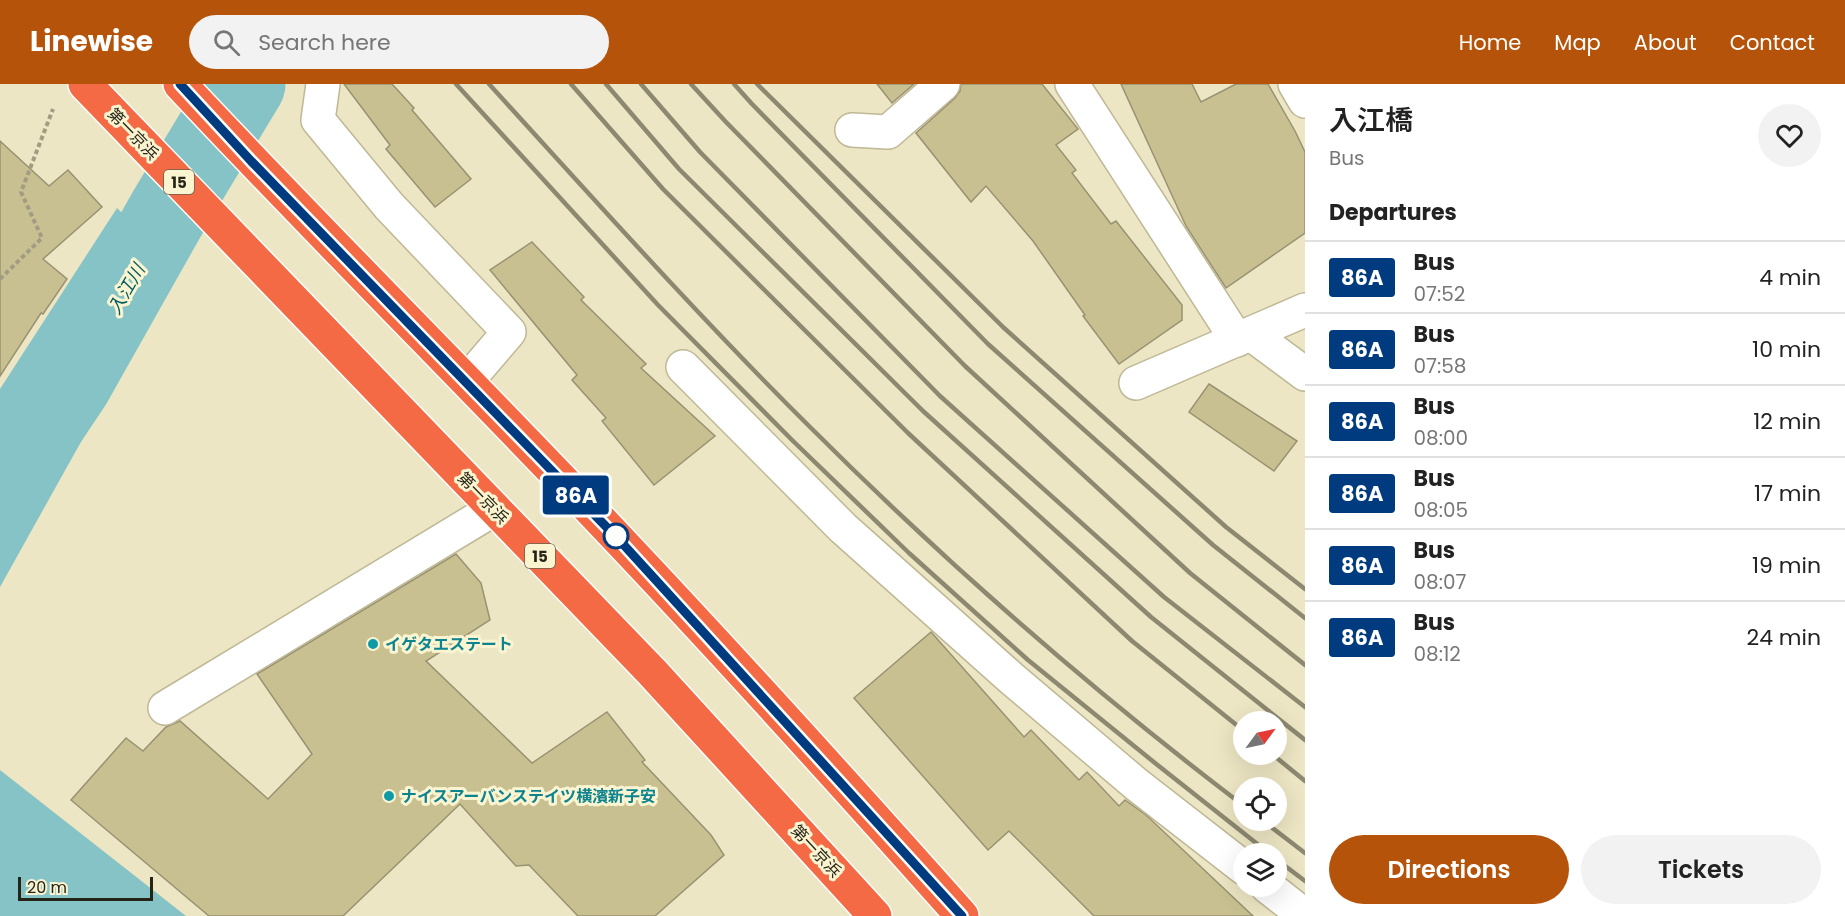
<!DOCTYPE html>
<html lang="en">
<head>
<meta charset="utf-8">
<style>
	body { margin:0; font-family:Poppins,"Noto Sans JP",sans-serif; background:#f2f2f2; color:#222; height:100vh; display:flex; flex-direction:column; font-size:22px; white-space:nowrap }
	* { box-sizing:border-box; margin:0 }
	p { font-size:20px; color:#767676 }
	.icon { flex:none; width:33px; height:33px; fill:none; stroke:currentColor; stroke-width:2; stroke-linecap:round; stroke-linejoin:round }
	.map { position:relative; flex:1; overflow:hidden }
	.side { display:flex; flex-direction:column; background:#fff; width:540px }
	.side>* { flex:none }
	.badge { padding:0 12px; border-radius:4px; font-size:21px; line-height:39px }
	.needle { width:39px; rotate:57deg }
	.fabs { position:absolute; left:1233px; top:627px; display:grid; gap:12px }
	.fabs a { display:grid; place-items:center; width:54px; height:54px; border-radius:50%; background:#fff; box-shadow:0 6px 24px #0002; font-size:30px }
	.scale { position:absolute; left:18px; bottom:15px; width:135px; box-sizing:border-box; padding-left:6px; border:3px solid #262417; border-top:0; font-size:16px; line-height:21px; white-space:nowrap; color:#262417; -webkit-text-stroke:4px #faf4d1; paint-order:stroke }
	.map>.badge { position:absolute; translate:-50% -50%; box-shadow:0 0 0 3px #fff }
	h2 { padding:0 24px; font-size:22px; line-height:54px }
	.round { display:grid; place-items:center; flex:none; width:63px; height:63px; border-radius:32px; background:#f2f2f2 }
	.head { display:flex; align-items:center; justify-content:space-between; height:102px; padding:0 24px }
	h1 { font-size:28px; font-weight:600; line-height:45px }
	.button { display:flex; gap:12px; margin-top:auto; padding:12px 24px }
	.button a { flex:1; height:69px; border-radius:36px; background:#b45309; color:#fff; font-size:24px; font-weight:600; line-height:69px; text-align:center }
	.button a+a { background:#f2f2f2; color:#222 }
	ul { padding:0; list-style:none }
	li { display:flex; align-items:center; gap:18px; height:72px; padding:0 24px; border-top:2px solid #e0e0e0 }
	li div { flex:1 }
	li b { display:block; font-size:22px }
	li em { font-style:normal }
	li .badge { min-width:66px; font-weight:700; text-align:center }
	header { display:flex; align-items:center; gap:36px; box-sizing:border-box; height:84px; padding:0 30px; background:#b45309; color:#fff }
	header strong { font-size:28px }
	nav { display:flex; gap:33px; margin-inline-start:auto; font-size:21px }
	.search { width:420px; height:54px; background:#f2f2f2; display:flex; align-items:center; gap:15px; box-sizing:border-box; padding:0 21px; border-radius:33px; color:#767676; font-size:22px }
	main { display:flex; flex:1; min-height:0 }
	.map>svg:first-child { display:block }
	.water { fill:#85c3c6 }
	.lines { fill:none; stroke-linecap:round; stroke-linejoin:round }
	.river { stroke:#85c3c6; stroke-width:81 }
	.building { fill:#c9c091; stroke:#999272; stroke-width:1.5 }
	.minor-casing { stroke:#beb896; stroke-width:36 }
	.highway-casing { stroke:#fff; stroke-width:36 }
	.path { stroke:#a19c82; stroke-width:4; stroke-dasharray:4.5 3; stroke-linecap:butt }
	.minor { stroke:#fff; stroke-width:33 }
	.highway { stroke:#f46a44; stroke-width:33 }
	.rail { stroke:#8d8870; stroke-width:4.5 }
	.line-casing { stroke:#fff; stroke-width:14 }
	.line { stroke:#003b80; stroke-width:9 }
	.stop-dot { fill:#fff; stroke:#003b80; stroke-width:3 }
	.culture-dot { fill:#0f9aa8; stroke:#faf4d1; stroke-width:2 }
	.labels { text-anchor:middle; dominant-baseline:central; stroke-width:6; stroke-linejoin:round; paint-order:stroke }
	.shield { fill:#faf4d1; stroke:#66624f; stroke-width:1.5 }
	.shield-label { font-size:15px; font-weight:bold; fill:#262417 }
	.street-label { font-size:16px; fill:#262417; stroke:#faf4d1 }
	.culture-label { font-size:16px; font-weight:bold; fill:#0d838f; stroke:#faf4d1; text-anchor:start }
	.water-label { font-size:18px; font-style:italic; fill:#005d62; stroke:#faf4d1 }
</style>
</head>
<body>
<header>
<strong>Linewise</strong>
<div class="search"><svg class="icon" aria-label="search" viewBox="0 0 24 24"><circle cx="10" cy="10" r="6"/><path d="M15 15l6 6"/></svg>Search here</div>
<nav><a>Home</a><a>Map</a><a>About</a><a>Contact</a></nav>
</header>
<main>
<div class="map">
<svg width="1305" height="832" viewBox="0 0 1305 832">
	<rect width="100%" height="100%" fill="#ede6c4"/>
	<!-- water -->
	<g class="water">
		<path d="M117 124 178 184 0 503V305Z"/>
		<path d="M0 686 186 832H0Z"/>
	</g>
	<g class="lines">
		<!-- river -->
		<path class="river" d="M0 406 71 300 168 128 245 0"/>
	</g>
	<!-- building -->
	<g class="building">
		<path d="M344 0H392L414 24 412 26 471 95 435 123 386 65 390 61Z"/>
		<path d="M877 0H914L892 19Z"/>
		<path d="M961 0H1042L1078 45 1056 61 1076 86 1072 89 1111 140 1116 137 1182 221V236L1119 280 1083 232 1085 231 1033 157 986 102 971 118 916 49 955 14 960 7Z"/>
		<path d="M1121 0H1192L1201 18 1236 0H1268L1295 47 1305 68V149L1226 204 1186 142Z"/>
		<path d="M0 57 49 102 68 86 102 123 43 175 67 195 43 230 41 229 0 292Z"/>
		<path d="M532 158 584 213 581 216 646 280 641 284 715 352 654 401 602 337 606 334 572 296 577 291 490 186Z"/>
		<path d="M1209 300 1297 357 1274 387 1189 328Z"/>
		<path d="M456 470 481 499 490 536 426 577 532 679 607 628 645 676 642 678 711 751 724 771 655 832H578L529 781 516 782 460 720 343 832H209L71 716 126 654 143 667 166 643 180 637 268 715 312 670 257 590Z"/>
		<path d="M931 548 1024 653 1031 646 1079 696 1087 688 1119 722 1125 716 1146 731 1253 832H1094L1009 747 988 766 854 614Z"/>
	</g>
	<g class="lines">
		<!-- minor casing -->
		<g class="minor-casing">
			<g id="minor">
				<path d="M323 0 318 36 389 122 509 248 467 297"/>
				<path d="M1072 0 1237 256"/>
				<path d="M1295 0 1305 17"/>
				<path d="M852 46 888 48 943 0"/>
				<path d="M1251 250 1305 290"/>
				<path d="M683 283 843 444 1011 594 1136 700 1244 784"/>
				<path d="M1136 299 1305 226"/>
				<path d="M165 624 494 425"/>
				<path d="M1267 802 1305 832"/>
			</g>
		</g>
		<!-- highway casing -->
		<g class="highway-casing">
			<g id="highway">
				<path d="M85 0 652 588 875 832"/>
				<path d="M180 0C325 155 476 304 622 459 737 581 850 706 962 832"/>
			</g>
		</g>
		<!-- path -->
		<path class="path" d="M0 195 42 154 21 108 53 25"/>
		<!-- minor -->
		<use href="#minor" class="minor"/>
		<!-- highway -->
		<use href="#highway" class="highway"/>
		<!-- rail -->
		<g class="rail">
			<path d="M456 0 658 221 792 356 909 469 1028 576 1155 679 1270 770"/>
			<path d="M489 0C594 115 698 232 809 342 945 478 1090 605 1244 722"/>
			<path d="M571 0 663 105 908 349 1132 557 1244 647"/>
			<path d="M606 0 679 85 923 327 1151 533 1305 656"/>
			<path d="M641 0 700 68 940 312 1164 513 1305 623"/>
			<path d="M691 0 725 37 965 282 1190 489 1305 581"/>
			<path d="M734 0 752 20 988 260 1213 461 1305 534"/>
			<path d="M757 0 1003 243 1226 443 1305 505"/>
			<path d="M1272 670 1305 697"/>
			<path d="M1262 736 1305 769"/>
			<path d="M1276 775 1305 797"/>
		</g>
	</g>
	<g class="lines">
		<!-- line casing -->
		<g class="line-casing">
			<path id="line" d="M180 0 251 77 622 459 962 832"/>
		</g>
		<!-- line -->
		<use href="#line" class="line"/>
	</g>
	<!-- markers -->
	<circle class="stop-dot" cx="616" cy="452" r="12"/>
	<g class="culture-dot">
		<circle cx="373" cy="560" r="6"/>
		<circle cx="389" cy="712" r="6"/>
	</g>
	<g class="labels">
		<!-- shield labels -->
		<g class="shield">
			<rect x="164" y="86" width="30" height="24" rx="4.5"/>
			<rect x="525" y="460" width="30" height="24" rx="4.5"/>
		</g>
		<g class="shield-label">
			<text x="179" y="98">15</text>
			<text x="540" y="472">15</text>
		</g>
		<!-- street labels -->
		<g class="street-label">
			<text transform="translate(133 50) rotate(46)">第一京浜</text>
			<text transform="translate(483 414) rotate(46)">第一京浜</text>
			<text transform="translate(816 767) rotate(47)">第一京浜</text>
		</g>
		<!-- culture labels -->
		<g class="culture-label">
			<text x="385" y="560">イゲタエステート</text>
			<text x="401" y="712">ナイスアーバンステイツ横濱新子安</text>
		</g>
		<!-- water labels -->
		<g class="water-label">
			<text transform="translate(126 205) rotate(-60)">入江川</text>
		</g>
	</g>
</svg>
<div class="fabs">
<a><svg class="needle" viewBox="-14 -14 28 28"><path d="M0-13l5 13h-10z" fill="#e53935"/><path d="M0 13l5-13h-10z" fill="#767676"/></svg></a>
<a><svg class="icon" aria-label="locate" viewBox="0 0 24 24"><circle cx="12" cy="12" r="6"/><path d="M12 2v4M12 18v4M2 12h4M18 12h4"/></svg></a>
<a><svg class="icon" aria-label="layers" viewBox="0 0 24 24"><path d="M12 4l9 5-9 5-9-5zM3 14l9 5 9-5"/></svg></a>
</div>
<div class="scale">20 m</div>
<b class="badge" style="left:576px;top:411px;background:#003b80;color:#fff">86A</b>
</div>
<section class="side">
<div class="head"><div><h1>入江橋</h1><p>Bus</p></div><a class="round"><svg class="icon" aria-label="heart" viewBox="0 0 24 24"><path d="M12 20l-8-8c-3-5 5-10 8-4 3-6 11-1 8 4z"/></svg></a></div>
<h2>Departures</h2>
<ul>
<li><span class="badge" style="background:#003b80;color:#fff">86A</span><div><b>Bus</b><p>07:52</p></div><em>4 min</em></li>
<li><span class="badge" style="background:#003b80;color:#fff">86A</span><div><b>Bus</b><p>07:58</p></div><em>10 min</em></li>
<li><span class="badge" style="background:#003b80;color:#fff">86A</span><div><b>Bus</b><p>08:00</p></div><em>12 min</em></li>
<li><span class="badge" style="background:#003b80;color:#fff">86A</span><div><b>Bus</b><p>08:05</p></div><em>17 min</em></li>
<li><span class="badge" style="background:#003b80;color:#fff">86A</span><div><b>Bus</b><p>08:07</p></div><em>19 min</em></li>
<li><span class="badge" style="background:#003b80;color:#fff">86A</span><div><b>Bus</b><p>08:12</p></div><em>24 min</em></li>
</ul>
<div class="button"><a>Directions</a><a>Tickets</a></div>
</section>
</main>
</body>
</html>
